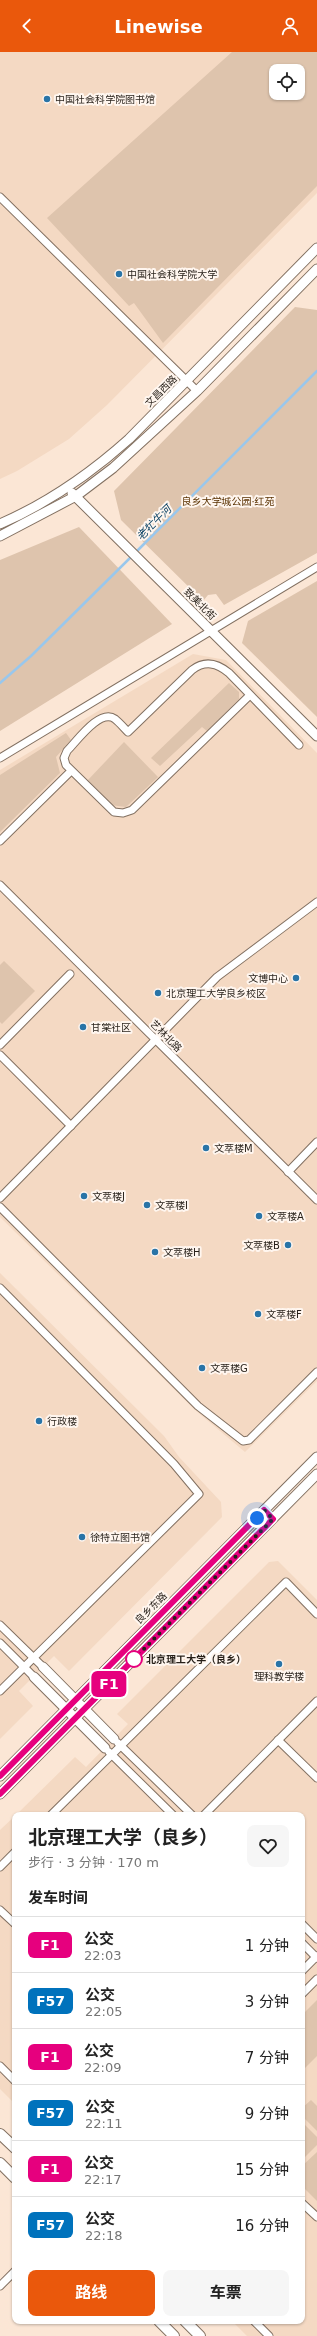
<!DOCTYPE html>
<html lang="zh">
<head>
<meta charset="utf-8">
<style>
	body { margin:0; font-family:"DejaVu Sans","Noto Sans SC",sans-serif; background:#f6f6f6; color:#222; height:100vh; display:flex; flex-direction:column; font-size:15px; white-space:nowrap }
	* { box-sizing:border-box; margin:0 }
	p { font-size:13px; color:#767676 }
	.icon { flex:none; width:22px; height:22px; fill:none; stroke:currentColor; stroke-width:2; stroke-linecap:round; stroke-linejoin:round }
	.map { position:relative; flex:1; overflow:hidden }
	.drawer { position:absolute; left:12px; top:1760px; width:293px; height:512px; display:flex; flex-direction:column; background:#fff; border-radius:8px; box-shadow:0 1px 3px #0004 }
	.drawer>* { flex:none }
	.badge { padding:0 8px; border-radius:6px; font-size:14px; line-height:26px }
	.tools { position:absolute; left:269px; top:12px; display:grid; gap:8px }
	.tools a { display:grid; place-items:center; width:36px; height:36px; border-radius:8px; background:#fff; box-shadow:0 1px 3px #0004; font-size:20px }
	.you { position:absolute; width:20px; height:20px; margin:-10px; border:3px solid #fff; border-radius:50%; background:#1a73e8; box-shadow:0 0 0 6px #1a73e833 }
	.map>.badge { position:absolute; translate:-50% -50%; box-shadow:0 0 0 2px #fff }
	h2 { padding:0 16px; font-size:15px; line-height:36px }
	.round { display:grid; place-items:center; flex:none; width:42px; height:42px; border-radius:8px; background:#f6f6f6 }
	.headline { display:flex; align-items:center; justify-content:space-between; height:68px; padding:0 16px }
	h1 { font-size:19px; font-weight:700; line-height:30px }
	.primary-button { display:flex; gap:8px; margin-top:auto; padding:8px 16px }
	.primary-button a { flex:1; height:46px; border-radius:8px; background:#ea580c; color:#fff; font-size:16px; font-weight:700; line-height:46px; text-align:center }
	.primary-button a+a { background:#f6f6f6; color:#222 }
	ul { padding:0; list-style:none }
	li { display:flex; align-items:center; gap:12px; height:56px; padding:0 16px; border-top:1px solid #e0e0e0 }
	li div { flex:1 }
	li b { display:block; font-size:15px }
	li em { font-style:normal }
	li .badge { min-width:44px; font-weight:700; text-align:center }
	header { display:flex; justify-content:space-between; align-items:center; height:52px; padding:0 16px; background:#ea580c; color:#fff; font-size:18px; font-weight:700 }
	.map>svg:first-child { display:block }
	.built { fill:#f4d9c3; fill-rule:evenodd }
	.green { fill:#dec4ad; fill-rule:evenodd }
	.lines { fill:none; stroke-linecap:round; stroke-linejoin:round }
	.stream { stroke:#99c7ec; stroke-width:2.5 }
	.street-casing { stroke:#827061; stroke-width:9 }
	.secondary-casing { stroke:#827061; stroke-width:11 }
	.primary-casing { stroke:#827061; stroke-width:12 }
	.street { stroke:#fff; stroke-width:7 }
	.secondary { stroke:#fff; stroke-width:9 }
	.primary { stroke:#fff; stroke-width:10 }
	.line-casing { stroke:#fff; stroke-width:9 }
	.line { stroke:#e6007e; stroke-width:6 }
	.walk { stroke:#261f18; stroke-width:4; stroke-dasharray:0 7.2 }
	.poi-dot { fill:#2974a7; stroke:#fff6ef; stroke-width:1.5 }
	.stop-dot { fill:#fff; stroke:#e6007e; stroke-width:2 }
	.labels { text-anchor:middle; dominant-baseline:central; stroke-width:4; stroke-linejoin:round; paint-order:stroke }
	.poi-label { font-size:10px; fill:#261f18; stroke:#fff6ef; text-anchor:start }
	.street-label { font-size:10px; fill:#261f18; stroke:#fff6ef }
	.park-label { font-size:10px; fill:#593100; stroke:#fff6ef }
	.stop-label { font-size:10px; font-weight:bold; fill:#261f18; stroke:#fff6ef; text-anchor:start }
	.water-label { font-size:11px; font-style:italic; fill:#0a4265; stroke:#fff6ef }
</style>
</head>
<body>
<header><svg class="icon" aria-label="back" viewBox="0 0 24 24"><path d="M15 5l-7 7 7 7"/></svg>Linewise<svg class="icon" aria-label="person" viewBox="0 0 24 24"><circle cx="12" cy="8" r="4"/><path d="M4 21q1-7 8-7t8 7"/></svg></header>
<div class="map">
<svg width="317" height="2284" viewBox="0 0 317 2284">
	<rect width="100%" height="100%" fill="#fbe6d5"/>
	<!-- built -->
	<g class="built">
		<path d="M0 0H317V141L107 353 69 387 17 419 0 427ZM276 19H298V41H276Z"/>
		<path d="M193 602 226 608 317 701V1329L245 1400 195 1358 0 1165V718Z"/>
		<path d="M0 1221 164 1384 179 1405 221 1450 222 1465 69 1619 54 1604 19 1639 33 1654 0 1687Z"/>
		<path d="M278 1509 317 1548V2284H247L232 2269H302V1763H16L75 1705 86 1715 128 1672 117 1662 269 1510Z"/>
		<path d="M15 1764V2052L0 2037V1778Z"/>
	</g>
	<!-- green -->
	<g class="green">
		<path d="M232 0H317V134L163 291 134 251 129 254 47 166ZM276 19H298V41H276Z"/>
		<path d="M295 255 317 258V501L224 553 216 542 208 543 203 549 121 468 114 439Z"/>
		<path d="M79 475 172 572 0 679V508Z"/>
		<path d="M317 529V665L242 591 248 569Z"/>
		<path d="M229 631 239 640V647L207 679 202 675 160 714 151 706Z"/>
		<path d="M66 681 71 688 56 705 60 721 0 780V723Z"/>
		<path d="M124 690 158 725 126 755 110 753 87 729Z"/>
		<path d="M4 909 35 939 2 972 0 970V913Z"/>
		<path d="M317 1948V2004L302 2019V1963Z"/>
		<path d="M311 2048 317 2054V2079L302 2064V2056Z"/>
		<path d="M302 2070 317 2085V2093L302 2108Z"/>
		<path d="M317 2100V2149L302 2134V2114Z"/>
	</g>
	<g class="lines">
		<!-- stream -->
		<g class="stream">
			<path d="M136 500 317 319"/>
			<path d="M0 631 31 604 132 504"/>
		</g>
		<!-- street casing -->
		<g class="street-casing">
			<g id="street">
				<path d="M0 145 197 339"/>
				<path d="M250 643 132 758 123 761 114 760 66 713 64 706 67 699C77 689 100 656 115 667 120 671 124 676 128 680L192 618C205 608 217 611 229 621L299 693"/>
				<path d="M0 706 317 515"/>
				<path d="M0 789 71 719"/>
				<path d="M0 833 317 1148"/>
				<path d="M0 993 70 922"/>
				<path d="M0 1003 71 1074"/>
				<path d="M288 1120 317 1090"/>
				<path d="M0 1146 217 925 317 850"/>
				<path d="M0 1155 198 1354 243 1389 249 1388 317 1320"/>
				<path d="M0 1236 174 1412 199 1442 0 1639"/>
				<path d="M0 1573 43 1615"/>
				<path d="M0 1591 34 1625"/>
				<path d="M278 1688 317 1726"/>
				<path d="M118 1691 192 1763"/>
				<path d="M109 1700 173 1763"/>
				<path d="M51 1763 286 1530 317 1562"/>
				<path d="M204 1763 317 1649"/>
				<path d="M0 1815 15 1800"/>
				<path d="M0 1858 15 1872"/>
				<path d="M302 1872 317 1887"/>
				<path d="M302 1891 317 1906"/>
				<path d="M302 1919 317 1904"/>
				<path d="M302 1942 317 1927"/>
				<path d="M0 2014 15 2029"/>
				<path d="M302 2151 317 2165"/>
				<path d="M0 2234 15 2219"/>
				<path d="M254 2269 269 2284"/>
			</g>
		</g>
		<!-- secondary casing -->
		<g class="secondary-casing">
			<g id="secondary">
				<path d="M72 441 317 684"/>
				<path d="M0 472C48 451 90 422 129 387L317 196"/>
				<path d="M0 484 76 444 113 416 197 339 317 217"/>
				<path d="M43 1615 114 1687"/>
				<path d="M34 1625 105 1696"/>
				<path d="M0 1724 317 1405"/>
				<path d="M0 1742 317 1422"/>
			</g>
		</g>
		<!-- primary casing -->
		<g class="primary-casing">
			<g id="primary">
				<path d="M0 2082 15 2096"/>
				<path d="M0 2111 15 2126"/>
				<path d="M159 2269 174 2284"/>
				<path d="M185 2269 200 2284"/>
			</g>
		</g>
		<!-- street -->
		<use href="#street" class="street"/>
		<!-- secondary -->
		<use href="#secondary" class="secondary"/>
		<!-- primary -->
		<use href="#primary" class="primary"/>
	</g>
	<g class="lines">
		<!-- line casing -->
		<g class="line-casing">
			<path id="line" d="M0 1724 264 1458 273 1467 0 1742"/>
		</g>
		<!-- line -->
		<use href="#line" class="line"/>
		<!-- walk -->
		<path class="walk" d="M134 1607 273 1467 264 1458 257 1466"/>
	</g>
	<!-- markers -->
	<g class="poi-dot">
		<circle cx="47" cy="47" r="4"/>
		<circle cx="119" cy="222" r="4"/>
		<circle cx="296" cy="926" r="4"/>
		<circle cx="158" cy="941" r="4"/>
		<circle cx="83" cy="975" r="4"/>
		<circle cx="206" cy="1096" r="4"/>
		<circle cx="84" cy="1144" r="4"/>
		<circle cx="147" cy="1153" r="4"/>
		<circle cx="259" cy="1164" r="4"/>
		<circle cx="288" cy="1193" r="4"/>
		<circle cx="155" cy="1200" r="4"/>
		<circle cx="258" cy="1262" r="4"/>
		<circle cx="202" cy="1316" r="4"/>
		<circle cx="39" cy="1369" r="4"/>
		<circle cx="82" cy="1485" r="4"/>
		<circle cx="279" cy="1612" r="4"/>
	</g>
	<circle class="stop-dot" cx="134" cy="1607" r="8"/>
	<g class="labels">
		<!-- poi labels -->
		<g class="poi-label">
			<text x="55" y="47">中国社会科学院图书馆</text>
			<text x="127" y="222">中国社会科学院大学</text>
			<text x="288" y="926" text-anchor="end">文博中心</text>
			<text x="166" y="941">北京理工大学良乡校区</text>
			<text x="91" y="975">甘棠社区</text>
			<text x="214" y="1096">文萃楼M</text>
			<text x="92" y="1144">文萃楼J</text>
			<text x="155" y="1153">文萃楼I</text>
			<text x="267" y="1164">文萃楼A</text>
			<text x="280" y="1193" text-anchor="end">文萃楼B</text>
			<text x="163" y="1200">文萃楼H</text>
			<text x="266" y="1262">文萃楼F</text>
			<text x="210" y="1316">文萃楼G</text>
			<text x="47" y="1369">行政楼</text>
			<text x="90" y="1485">徐特立图书馆</text>
			<text x="279" y="1624" text-anchor="middle">理科教学楼</text>
		</g>
		<!-- street labels -->
		<g class="street-label">
			<text transform="translate(161 339) rotate(-45)">文昌西路</text>
			<text transform="translate(200 552) rotate(44)">致美北街</text>
			<text transform="translate(166 984) rotate(45)">艺林北路</text>
			<text transform="translate(151 1556) rotate(-45)">良乡东路</text>
		</g>
		<!-- park labels -->
		<g class="park-label">
			<text x="228" y="449">良乡大学城公园·红苑</text>
		</g>
		<!-- stop labels -->
		<g class="stop-label">
			<text x="146" y="1607">北京理工大学（良乡）</text>
		</g>
		<!-- water labels -->
		<g class="water-label">
			<text transform="translate(154 471) rotate(-45)">老牤牛河</text>
		</g>
	</g>
</svg>
<div class="tools">
<a><svg class="icon" aria-label="locate" viewBox="0 0 24 24"><circle cx="12" cy="12" r="6"/><path d="M12 2v4M12 18v4M2 12h4M18 12h4"/></svg></a>
</div>
<div class="you" style="left:257px;top:1466px"></div>
<b class="badge" style="left:109px;top:1632px;background:#e6007e;color:#fff">F1</b>
<section class="drawer">
<div class="headline"><div><h1>北京理工大学（良乡）</h1><p>步行 · 3 分钟 · 170 m</p></div><a class="round"><svg class="icon" aria-label="heart" viewBox="0 0 24 24"><path d="M12 20l-8-8c-3-5 5-10 8-4 3-6 11-1 8 4z"/></svg></a></div>
<h2>发车时间</h2>
<ul>
<li><span class="badge" style="background:#e6007e;color:#fff">F1</span><div><b>公交</b><p>22:03</p></div><em>1 分钟</em></li>
<li><span class="badge" style="background:#0072bc;color:#fff">F57</span><div><b>公交</b><p>22:05</p></div><em>3 分钟</em></li>
<li><span class="badge" style="background:#e6007e;color:#fff">F1</span><div><b>公交</b><p>22:09</p></div><em>7 分钟</em></li>
<li><span class="badge" style="background:#0072bc;color:#fff">F57</span><div><b>公交</b><p>22:11</p></div><em>9 分钟</em></li>
<li><span class="badge" style="background:#e6007e;color:#fff">F1</span><div><b>公交</b><p>22:17</p></div><em>15 分钟</em></li>
<li><span class="badge" style="background:#0072bc;color:#fff">F57</span><div><b>公交</b><p>22:18</p></div><em>16 分钟</em></li>
</ul>
<div class="primary-button"><a>路线</a><a>车票</a></div>
</section>
</div>
</body>
</html>
